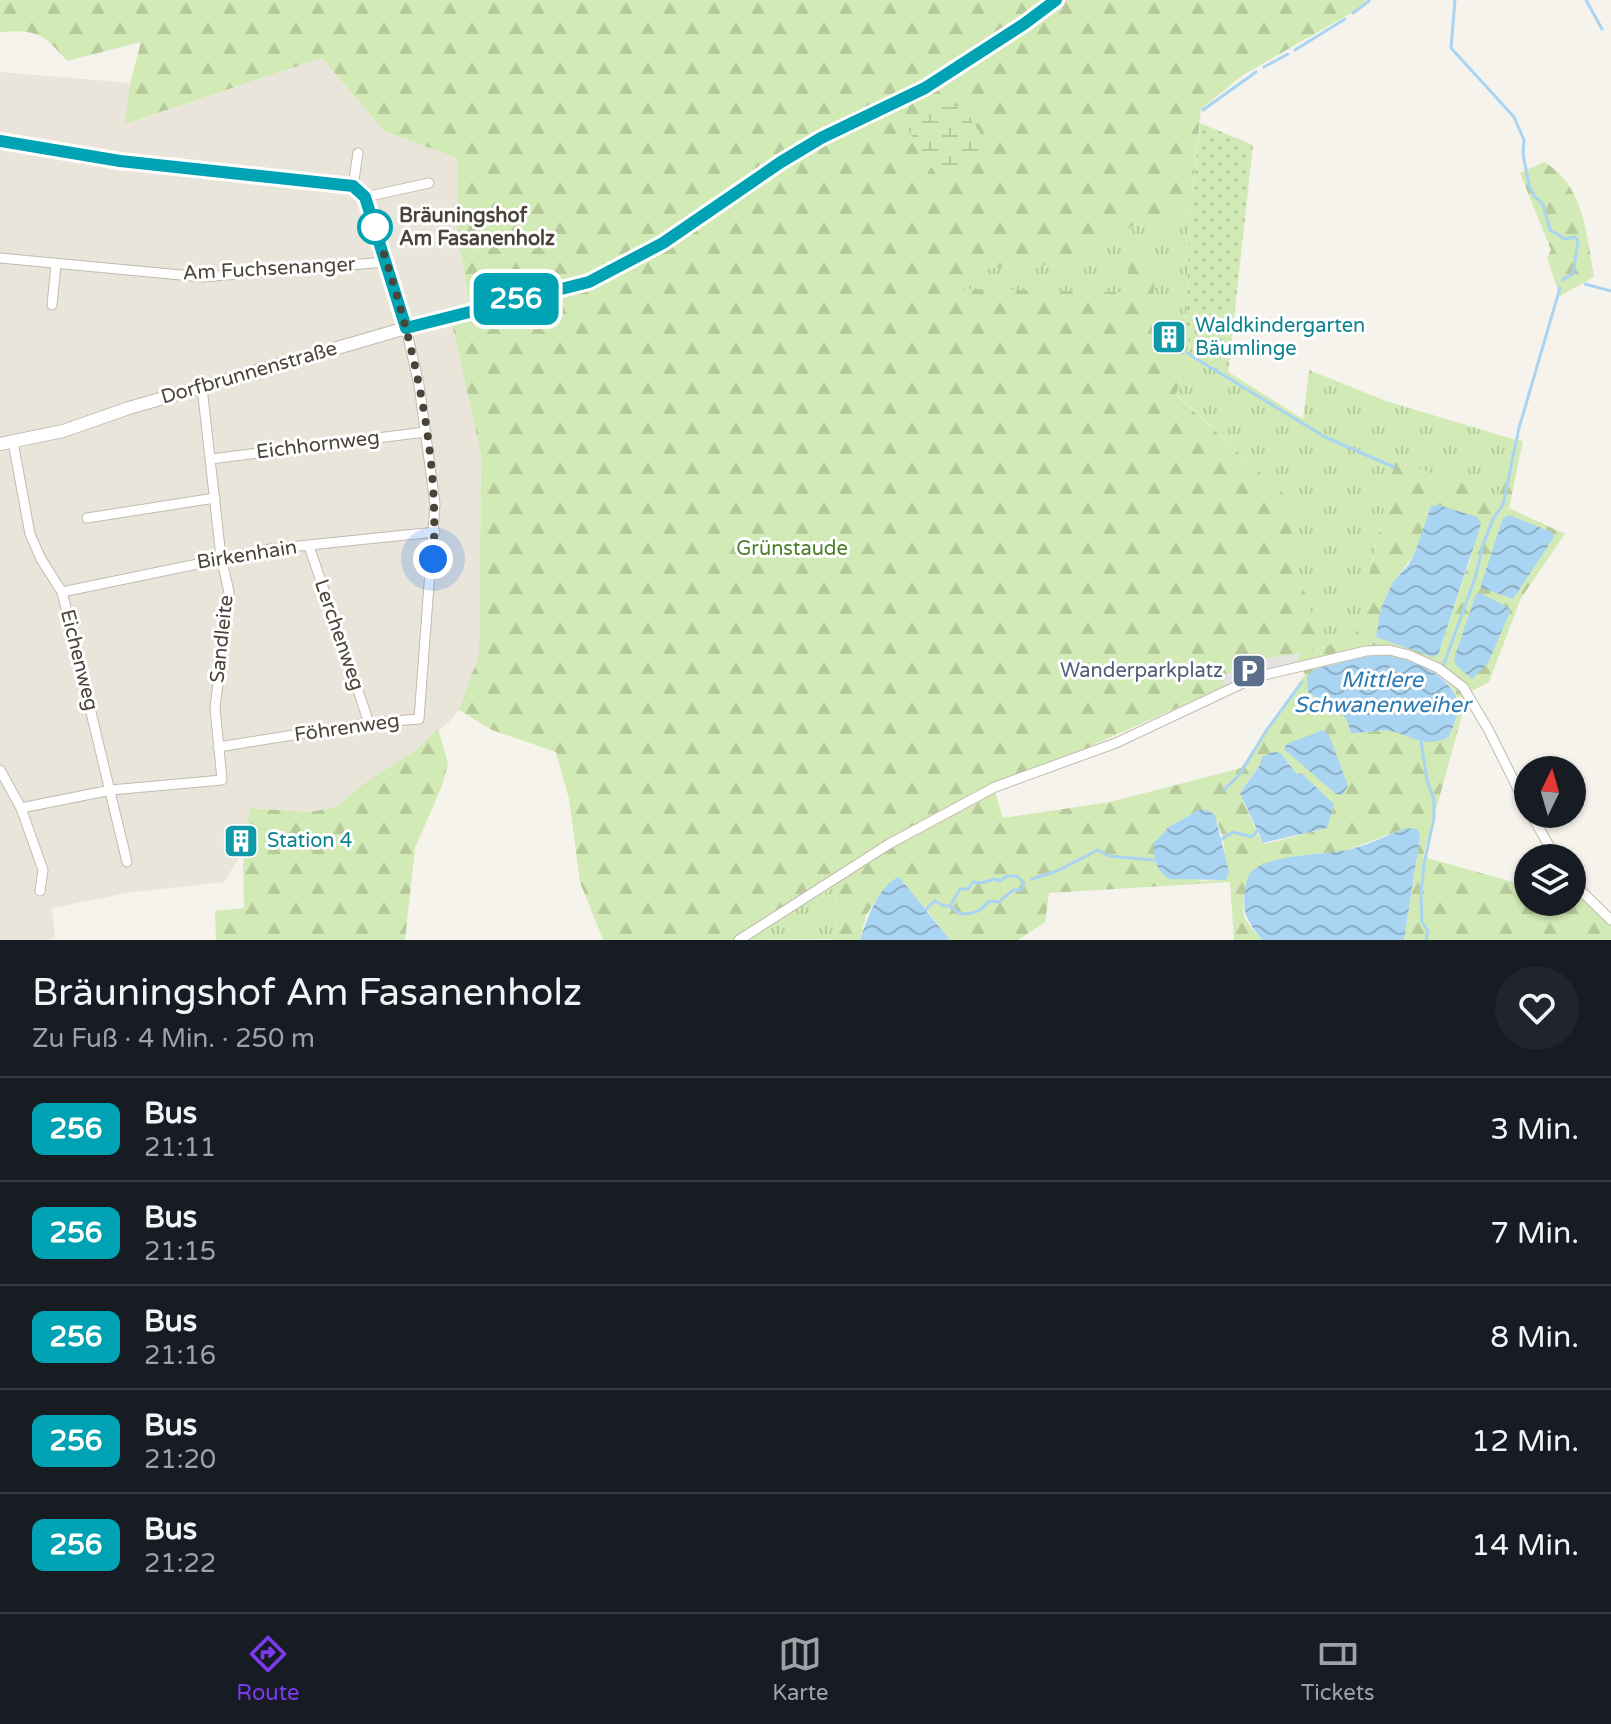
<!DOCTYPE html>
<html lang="de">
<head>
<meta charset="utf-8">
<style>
	body { margin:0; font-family:"Varela Round",sans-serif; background:#20242c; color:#f1f3f6; height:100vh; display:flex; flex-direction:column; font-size:30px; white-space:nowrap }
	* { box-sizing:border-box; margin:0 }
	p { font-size:26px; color:#9ea1a6 }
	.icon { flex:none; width:44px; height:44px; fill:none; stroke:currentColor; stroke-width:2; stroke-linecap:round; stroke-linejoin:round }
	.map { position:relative; height:940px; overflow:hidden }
	.sheet { display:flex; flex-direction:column; background:#171b24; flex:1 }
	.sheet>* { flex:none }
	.badge { padding:0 16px; border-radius:12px; font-size:28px; line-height:52px }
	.needle { width:52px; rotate:5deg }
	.fabs { position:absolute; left:1514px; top:756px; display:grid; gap:16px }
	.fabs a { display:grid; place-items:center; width:72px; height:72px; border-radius:50%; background:#171b24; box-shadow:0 2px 6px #0004; font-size:40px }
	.you { position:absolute; width:40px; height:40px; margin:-20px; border:6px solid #fff; border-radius:50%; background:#1a73e8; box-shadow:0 0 0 12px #1a73e833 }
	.map>.badge { position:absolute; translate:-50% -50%; box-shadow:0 0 0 4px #fff }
	.round { display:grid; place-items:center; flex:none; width:84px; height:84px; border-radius:42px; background:#20242c }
	.overview { display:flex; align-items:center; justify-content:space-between; height:136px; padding:0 32px }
	h1 { font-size:38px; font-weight:600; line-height:60px }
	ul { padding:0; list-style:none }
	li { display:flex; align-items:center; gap:24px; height:104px; padding:0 32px; border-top:2px solid #363941 }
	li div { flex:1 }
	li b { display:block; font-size:30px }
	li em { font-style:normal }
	li .badge { min-width:88px; font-weight:700; text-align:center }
	.tab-bar { display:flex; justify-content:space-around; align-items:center; height:112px; border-top:2px solid #363941; background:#171b24; font-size:22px; color:#9ea1a6 }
	.tab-bar a { display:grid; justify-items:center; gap:4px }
	.tab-bar .on { color:#7c3aed }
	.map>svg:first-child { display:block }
	.residential { fill:#eae5da }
	.grass { fill:url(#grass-tufts) }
	.forest { fill:url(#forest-firs); fill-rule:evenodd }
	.wetland { fill:url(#wetland-marsh) }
	.garden { fill:url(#garden-dots) }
	.parking { fill:#e5e3e0 }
	.water { fill:url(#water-waves) }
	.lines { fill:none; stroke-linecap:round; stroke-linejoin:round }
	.stream { stroke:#a9d4f2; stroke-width:3 }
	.minor-casing { stroke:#c2bbae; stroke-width:11 }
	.tertiary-casing { stroke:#c2bbae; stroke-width:14 }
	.minor { stroke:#fff; stroke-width:9 }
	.tertiary { stroke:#fff; stroke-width:12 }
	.line-casing { stroke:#fff; stroke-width:18 }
	.line { stroke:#00a3b4; stroke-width:12 }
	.walk { stroke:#4b4439; stroke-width:8; stroke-dasharray:0 14.4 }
	.stop-dot { fill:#fff; stroke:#00a3b4; stroke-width:4 }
	.labels { text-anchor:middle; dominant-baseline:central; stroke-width:6; stroke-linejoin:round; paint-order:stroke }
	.stop-label { font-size:20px; font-weight:bold; fill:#4b4439; stroke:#fff; text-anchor:start }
	.street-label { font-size:20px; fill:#4b4439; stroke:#fff }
	.culture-label { font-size:20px; fill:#0d838f; stroke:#fff; text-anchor:start }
	.park-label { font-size:20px; fill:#4a7f2a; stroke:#fff }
	.service-label { font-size:20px; fill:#4e5e75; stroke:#fff; text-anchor:end }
	.water-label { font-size:22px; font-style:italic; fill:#2e7ab2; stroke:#fff }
</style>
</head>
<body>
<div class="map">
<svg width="1611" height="940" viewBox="0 0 1611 940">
	<defs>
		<pattern id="grass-tufts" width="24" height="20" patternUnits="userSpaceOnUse" patternTransform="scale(2)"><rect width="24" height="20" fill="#d2eab5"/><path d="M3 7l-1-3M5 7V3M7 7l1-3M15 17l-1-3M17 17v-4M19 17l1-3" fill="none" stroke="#b6ca9c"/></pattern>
		<pattern id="forest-firs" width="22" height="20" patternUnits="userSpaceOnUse" patternTransform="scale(2)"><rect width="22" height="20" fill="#d2eab5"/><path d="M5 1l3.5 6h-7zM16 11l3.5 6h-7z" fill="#b6ca9c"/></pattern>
		<pattern id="wetland-marsh" width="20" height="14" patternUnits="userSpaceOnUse" patternTransform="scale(2)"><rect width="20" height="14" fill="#d2eab5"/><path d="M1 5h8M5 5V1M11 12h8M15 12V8" fill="none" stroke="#b6ca9c"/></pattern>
		<pattern id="garden-dots" width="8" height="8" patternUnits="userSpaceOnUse" patternTransform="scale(2)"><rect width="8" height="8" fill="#d2eab5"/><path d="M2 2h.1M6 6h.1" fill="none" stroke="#b6ca9c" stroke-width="1.8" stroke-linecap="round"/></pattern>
		<pattern id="water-waves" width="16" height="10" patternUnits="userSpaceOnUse" patternTransform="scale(2)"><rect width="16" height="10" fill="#a9d4f2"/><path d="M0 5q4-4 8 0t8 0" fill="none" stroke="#8caec5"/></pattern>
	</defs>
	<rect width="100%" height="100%" fill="#f6f3ec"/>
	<!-- residential -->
	<path class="residential" d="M322 58 384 131 457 158V233L470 308 450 315 481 454 479 655 465 697 459 710 449 722 418 748 359 787 337 807 309 812 250 808 243 851 224 882 133 892 52 908 55 937 47 940H0V72L130 83 126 124Z"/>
	<!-- grass -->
	<g class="grass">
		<path d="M1190 214 1186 328 1190 348 1303 419 1309 370 1386 401 1516 440 1497 496 1395 461 1356 633 1311 653 1316 629 1294 559 1289 499 1176 394 1188 354 1153 302 1123 292 962 290 977 269 1084 263 1134 225Z"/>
		<path d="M835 886 837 939 745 940Z"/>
	</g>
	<!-- forest -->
	<g class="forest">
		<path d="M0 0H1367L1351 13 1243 75 1201 109 1190 214 1134 225 1084 263 977 269 963 289 1123 292 1131 259 1156 261 1153 302 1188 354 1176 395 1289 499 1294 559 1317 629 1311 653 1356 633 1395 461 1497 495 1516 440 1523 441 1509 508 1565 534 1521 598 1489 682 1468 693 1423 857 1528 886V902H1572V898L1585 901 1611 925V940H1404L1420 837 1406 828 1345 851 1304 855 1252 871C1245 882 1241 905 1245 918 1248 925 1257 934 1262 940H1234L1230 882 1049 893 1045 922 1018 940H950L926 909 887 885 866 915 860 940H830L837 938 835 887 745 940H603L580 882 569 799 556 752 492 730 459 710 479 655 481 454 450 314 470 307 457 233V158L384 131 322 58 125 124 130 83 141 42 67 61C44 34 36 29 0 32ZM1416 550 1471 557 1438 654 1376 637C1380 617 1383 598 1394 582 1402 570 1410 562 1416 550ZM1300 653 1296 664H1300L1305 674 1241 768 1110 802 1003 818 994 789ZM1372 655C1395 655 1440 667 1453 690 1456 695 1458 702 1460 708L1449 737C1415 747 1420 737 1391 731 1380 729 1363 733 1351 733L1346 718 1309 692 1315 669ZM1281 753 1293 768 1327 828 1265 844 1258 835 1240 793 1260 765ZM1199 810C1225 810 1227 860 1225 880L1201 881 1194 878 1170 826Z"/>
		<path d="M1544 162C1584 185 1587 236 1594 277L1560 296 1547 258 1551 250 1520 173Z"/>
		<path d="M438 729 448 763 442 786 415 848 405 940H216L215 911 244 908 243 851 250 808 309 812 337 807 359 787 418 748Z"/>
	</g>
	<!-- wetland -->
	<path class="wetland" d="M962 106 991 149 939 179 907 128 941 107Z"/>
	<!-- garden -->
	<path class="garden" d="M1200 123 1253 145 1228 373 1190 348 1186 328 1190 214Z"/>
	<!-- parking -->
	<path class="parking" d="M1300 653 1296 664 1255 674 1225 687 1221 676 1269 658Z"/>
	<!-- water -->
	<g class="water">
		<path d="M1439 505 1477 517 1481 524 1438 655 1433 657 1376 637 1381 608 1393 582 1409 564 1416 550 1431 506Z"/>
		<path d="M1509 515 1552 532 1554 537 1513 599 1482 588 1481 585 1503 518Z"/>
		<path d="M1480 593 1509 608 1510 612 1488 663 1472 679 1456 665 1454 659 1476 594Z"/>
		<path d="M1372 655C1405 655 1453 672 1460 708L1449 737C1423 749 1414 736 1391 731 1380 729 1363 733 1351 733L1346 718 1308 692 1307 676 1315 669Z"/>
		<path d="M1323 730 1329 735 1348 786 1342 795 1336 794 1284 749 1287 744Z"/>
		<path d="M1273 752 1281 753 1296 773 1302 774 1334 804 1327 828 1263 843 1240 793 1260 765 1262 757Z"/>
		<path d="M1199 810H1208L1215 815 1229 872 1226 880 1169 879C1155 869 1154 859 1154 843L1170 826Z"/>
		<path d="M1406 828 1418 829 1420 837 1404 940H1262C1247 920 1242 915 1245 890 1246 884 1247 877 1251 872 1268 855 1317 855 1341 851 1363 848 1385 836 1406 828Z"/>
		<path d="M899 877 950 940H860C866 921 879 884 899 877Z"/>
	</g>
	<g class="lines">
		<!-- stream -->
		<g class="stream">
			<path d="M1455 0 1451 48 1514 117 1524 140 1523 154 1529 185 1534 196 1543 204 1550 230 1565 239 1575 237 1578 241 1573 274 1562 280"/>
			<path d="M1586 0 1602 29"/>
			<path d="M1353 13 1369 1"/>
			<path d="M1295 50 1345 19"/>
			<path d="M1264 67 1288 54"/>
			<path d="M1203 110 1256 72"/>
			<path d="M1585 284 1611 291"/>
			<path d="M1187 353 1325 437 1394 467"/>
			<path d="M1444 664 1476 575 1483 545 1493 519 1503 505 1519 428 1560 288"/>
			<path d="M1421 741 1427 780 1434 800V818L1424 864 1421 893 1422 922 1428 931 1426 940"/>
			<path d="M1224 790 1239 775 1266 731 1302 682"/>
			<path d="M1222 839 1233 832 1252 837 1257 831"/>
			<path d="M1032 879 1057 871 1098 850 1109 856 1154 860"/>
			<path d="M924 911 935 901 944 906H950L960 889H968L973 882 981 883 995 879 1000 881 1007 876H1017L1024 883 1021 890H1013L999 902 989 901C980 912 974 914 960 914L950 906"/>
		</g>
		<!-- minor casing -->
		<g class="minor-casing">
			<g id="minor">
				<path d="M0 141 120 161 353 186 365 197 406 328 419 385 435 504 419 719 369 723 218 747"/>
				<path d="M353 186 358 153"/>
				<path d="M365 197 429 183"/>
				<path d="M0 258 202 277 386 262"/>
				<path d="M52 305 56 264"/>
				<path d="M13 442 30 534 41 559 62 592 127 862"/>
				<path d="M211 459 425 432"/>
				<path d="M87 518 215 498"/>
				<path d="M309 546 369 723"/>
				<path d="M62 592 270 549 435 532"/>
				<path d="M0 770 21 808 43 870 40 891"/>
				<path d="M21 808 111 790 222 780 215 708 229 592 221 557 202 387"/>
				<path d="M1531 814 1556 858"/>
				<path d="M1572 882 1611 920"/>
				<path d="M739 940 889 844 995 787 1116 743 1256 677 1366 651 1389 650 1409 655 1438 668 1463 687 1488 729 1528 809"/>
			</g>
		</g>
		<!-- tertiary casing -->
		<g class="tertiary-casing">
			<path id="tertiary" d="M0 444 63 431 129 408 406 328 589 282 663 243 781 162 821 138 925 88 1024 24 1056 0"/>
		</g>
		<!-- minor -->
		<use href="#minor" class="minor"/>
		<!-- tertiary -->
		<use href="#tertiary" class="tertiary"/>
	</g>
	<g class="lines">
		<!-- line casing -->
		<g class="line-casing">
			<path id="line" d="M0 141 120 161 353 186 365 197 406 328 589 282 663 243 781 162 821 138 925 88 1024 24 1056 0"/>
		</g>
		<!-- line -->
		<use href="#line" class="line"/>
		<!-- walk -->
		<path class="walk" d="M375 227C410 328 441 452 433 559"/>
	</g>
	<!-- icons -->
	<defs>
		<g id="building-square" transform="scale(1.8)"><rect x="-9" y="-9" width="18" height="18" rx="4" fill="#0f9aa8" stroke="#fff"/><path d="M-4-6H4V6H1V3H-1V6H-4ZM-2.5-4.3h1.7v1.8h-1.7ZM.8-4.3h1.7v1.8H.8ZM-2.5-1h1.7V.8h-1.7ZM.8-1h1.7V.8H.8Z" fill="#fff"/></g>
		<g id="parking-square" transform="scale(1.8)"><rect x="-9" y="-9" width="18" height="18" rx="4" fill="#5c6f8a" stroke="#fff"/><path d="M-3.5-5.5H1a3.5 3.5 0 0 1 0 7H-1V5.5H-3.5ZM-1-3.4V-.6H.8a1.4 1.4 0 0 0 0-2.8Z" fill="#fff"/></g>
	</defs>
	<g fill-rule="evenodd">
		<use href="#building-square" x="1169" y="337"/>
		<use href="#parking-square" x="1249" y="671"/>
		<use href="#building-square" x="241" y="841"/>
	</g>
	<!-- markers -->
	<circle class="stop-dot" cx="375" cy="227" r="16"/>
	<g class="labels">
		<!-- stop labels -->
		<g class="stop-label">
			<text x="399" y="216">Bräuningshof<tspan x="399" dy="23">Am Fasanenholz</tspan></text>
		</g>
		<!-- street labels -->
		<g class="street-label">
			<text transform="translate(269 269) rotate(-3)">Am Fuchsenanger</text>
			<text transform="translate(249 373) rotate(-16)">Dorfbrunnenstraße</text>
			<text transform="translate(318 445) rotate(-7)">Eichhornweg</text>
			<text transform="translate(247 555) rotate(-9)">Birkenhain</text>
			<text transform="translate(339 635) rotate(71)">Lerchenweg</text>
			<text transform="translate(222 639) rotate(-84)">Sandleite</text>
			<text transform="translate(79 660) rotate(76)">Eichenweg</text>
			<text transform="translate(347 728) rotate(-8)">Föhrenweg</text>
		</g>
		<!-- culture labels -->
		<g class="culture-label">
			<text x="1195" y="326">Waldkindergarten<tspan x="1195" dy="23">Bäumlinge</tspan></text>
			<text x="267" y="841">Station 4</text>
		</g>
		<!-- park labels -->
		<g class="park-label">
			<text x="792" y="549">Grünstaude</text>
		</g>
		<!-- service labels -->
		<g class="service-label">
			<text x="1223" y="671">Wanderparkplatz</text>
		</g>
		<!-- water labels -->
		<g class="water-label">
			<text x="1382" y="680">Mittlere<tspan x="1382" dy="25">Schwanenweiher</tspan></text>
		</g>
	</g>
</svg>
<div class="fabs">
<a><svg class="needle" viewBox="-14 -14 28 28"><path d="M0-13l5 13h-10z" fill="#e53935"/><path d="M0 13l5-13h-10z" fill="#9ea1a6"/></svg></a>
<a><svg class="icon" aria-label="layers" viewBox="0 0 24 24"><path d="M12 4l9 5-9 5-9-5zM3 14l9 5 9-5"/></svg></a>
</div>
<div class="you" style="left:433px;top:559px"></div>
<b class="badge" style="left:516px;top:299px;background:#00a3b4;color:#fff">256</b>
</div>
<section class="sheet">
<div class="overview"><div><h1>Bräuningshof Am Fasanenholz</h1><p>Zu Fuß · 4 Min. · 250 m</p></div><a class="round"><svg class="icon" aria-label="heart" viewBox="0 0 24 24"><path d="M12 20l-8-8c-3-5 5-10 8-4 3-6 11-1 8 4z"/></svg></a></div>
<ul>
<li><span class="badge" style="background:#00a3b4;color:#fff">256</span><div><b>Bus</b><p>21:11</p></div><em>3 Min.</em></li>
<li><span class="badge" style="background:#00a3b4;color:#fff">256</span><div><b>Bus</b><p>21:15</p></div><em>7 Min.</em></li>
<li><span class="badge" style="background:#00a3b4;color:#fff">256</span><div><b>Bus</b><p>21:16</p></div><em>8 Min.</em></li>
<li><span class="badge" style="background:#00a3b4;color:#fff">256</span><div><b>Bus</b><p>21:20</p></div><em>12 Min.</em></li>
<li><span class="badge" style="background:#00a3b4;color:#fff">256</span><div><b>Bus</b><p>21:22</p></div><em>14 Min.</em></li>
</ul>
</section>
<nav class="tab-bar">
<a class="on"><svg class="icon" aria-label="directions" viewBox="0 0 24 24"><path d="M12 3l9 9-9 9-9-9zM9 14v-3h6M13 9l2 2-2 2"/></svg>Route</a>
<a><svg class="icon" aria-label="map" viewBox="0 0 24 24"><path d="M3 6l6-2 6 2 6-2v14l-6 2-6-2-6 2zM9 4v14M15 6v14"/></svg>Karte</a>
<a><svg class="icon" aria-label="tickets" viewBox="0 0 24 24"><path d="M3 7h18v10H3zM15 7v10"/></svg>Tickets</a>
</nav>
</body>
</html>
